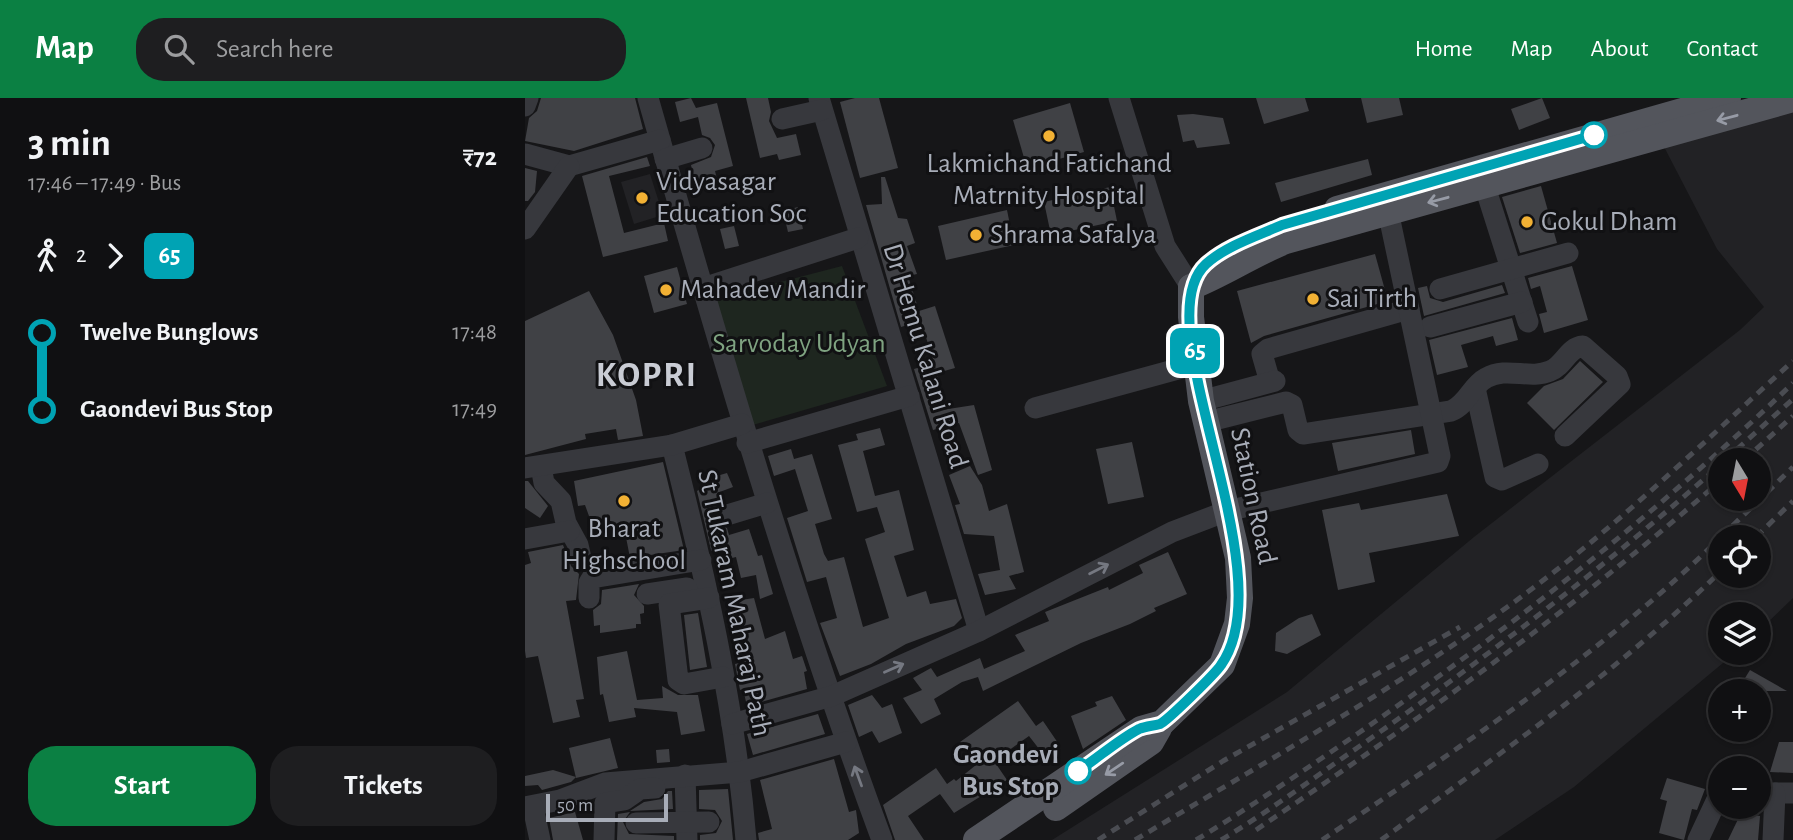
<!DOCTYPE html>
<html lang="en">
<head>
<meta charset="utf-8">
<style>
	body { margin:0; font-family:"Alegreya Sans",sans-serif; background:#1e1e20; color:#f1f3f6; height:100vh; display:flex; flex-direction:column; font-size:26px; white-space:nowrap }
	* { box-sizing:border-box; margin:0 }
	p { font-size:23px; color:#9c9d9f }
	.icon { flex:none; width:38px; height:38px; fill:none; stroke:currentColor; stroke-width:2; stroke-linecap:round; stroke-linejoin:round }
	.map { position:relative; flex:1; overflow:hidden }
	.panel { display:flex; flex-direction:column; background:#101012; width:525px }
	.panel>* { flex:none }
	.badge { padding:0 14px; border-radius:10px; font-size:24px; line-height:46px }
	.needle { width:46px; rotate:170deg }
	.controls { position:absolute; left:1183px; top:350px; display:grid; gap:14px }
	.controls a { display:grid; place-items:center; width:63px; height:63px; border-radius:50%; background:#101012; box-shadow:0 2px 5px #0004,0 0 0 2px #303032; font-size:35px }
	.scale { position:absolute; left:21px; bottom:18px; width:122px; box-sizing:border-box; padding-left:7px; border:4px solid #a8adb8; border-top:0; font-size:19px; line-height:24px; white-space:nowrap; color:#a8adb8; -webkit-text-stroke:5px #111113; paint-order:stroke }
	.map>.badge { position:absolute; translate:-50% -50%; box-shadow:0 0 0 4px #fff }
	.legs { display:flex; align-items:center; gap:10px; height:77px; padding:0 28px; font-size:23px }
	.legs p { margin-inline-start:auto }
	.head { display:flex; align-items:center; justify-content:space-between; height:119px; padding:0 28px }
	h1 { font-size:38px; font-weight:700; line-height:52px }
	.button { display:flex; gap:14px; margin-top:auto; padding:14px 28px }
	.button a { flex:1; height:80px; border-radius:28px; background:#0b8043; color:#fff; font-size:28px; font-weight:700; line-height:80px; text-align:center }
	.button a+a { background:#1e1e20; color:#f1f3f6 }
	ul { padding:0 28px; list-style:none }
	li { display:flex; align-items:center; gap:24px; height:77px; font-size:26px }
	li i { display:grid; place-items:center; width:10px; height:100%; margin:0 9px; background:currentColor }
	li i::after { content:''; width:18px; height:18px; margin:-9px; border:5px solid; border-radius:50%; background:#101012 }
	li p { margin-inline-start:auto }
	li:first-child i { background:linear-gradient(#0000 50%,currentColor 0) }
	li:last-child i { background:linear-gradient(currentColor 50%,#0000 0) }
	header { display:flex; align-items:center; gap:42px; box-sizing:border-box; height:98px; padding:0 35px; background:#0b8043; color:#fff }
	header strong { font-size:33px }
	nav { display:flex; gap:38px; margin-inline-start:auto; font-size:24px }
	.search { width:490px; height:63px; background:#1e1e20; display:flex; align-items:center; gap:18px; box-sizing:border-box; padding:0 24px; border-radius:28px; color:#9c9d9f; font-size:26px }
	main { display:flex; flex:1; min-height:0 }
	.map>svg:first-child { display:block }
	.built { fill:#222225; fill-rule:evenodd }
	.green { fill:#1e261f }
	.building { fill:#404145 }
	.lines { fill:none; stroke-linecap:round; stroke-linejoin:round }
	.minor { stroke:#37383d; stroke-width:21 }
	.major { stroke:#53555c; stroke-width:26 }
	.rail { stroke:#4a4c52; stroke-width:5; stroke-dasharray:9 7; stroke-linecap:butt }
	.oneway { stroke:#979ba6 }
	.oneway2 { stroke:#757881 }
	.line-1-casing { stroke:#fff; stroke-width:16 }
	.line-1 { stroke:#00a3b4; stroke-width:10 }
	.stop-1-dot { fill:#fff; stroke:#00a3b4; stroke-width:3.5 }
	.poi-dot { fill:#f2b134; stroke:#111113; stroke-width:2.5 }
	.labels { text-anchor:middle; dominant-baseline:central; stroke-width:6; stroke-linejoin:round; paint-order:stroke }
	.poi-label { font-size:28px; fill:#a8adb8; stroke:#111113; text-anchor:start }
	.park-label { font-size:28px; fill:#7fa381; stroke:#111113 }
	.street-label { font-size:28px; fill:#a8adb8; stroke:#111113 }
	.stop-label { font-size:28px; font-weight:bold; fill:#a8adb8; stroke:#111113; text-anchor:end }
	.district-label { font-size:35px; font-weight:bold; letter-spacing:2px; fill:#c9ccd4; stroke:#111113 }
</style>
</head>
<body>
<header>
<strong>Map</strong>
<div class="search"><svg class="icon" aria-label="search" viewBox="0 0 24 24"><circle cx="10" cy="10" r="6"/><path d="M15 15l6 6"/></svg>Search here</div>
<nav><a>Home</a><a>Map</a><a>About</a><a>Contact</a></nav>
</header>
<main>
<section class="panel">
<div class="head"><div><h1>3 min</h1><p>17:46 – 17:49 · Bus</p></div><b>₹72</b></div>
<div class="legs"><svg class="icon" aria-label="walk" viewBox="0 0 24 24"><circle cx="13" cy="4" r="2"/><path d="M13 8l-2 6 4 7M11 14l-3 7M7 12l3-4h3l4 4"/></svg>2<svg class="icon" aria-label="forward" viewBox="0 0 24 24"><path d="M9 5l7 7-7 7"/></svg><b class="badge" style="background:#00a3b4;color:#fff">65</b></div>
<ul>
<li><i style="color:#00a3b4"></i><b>Twelve Bunglows</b><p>17:48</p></li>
<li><i style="color:#00a3b4"></i><b>Gaondevi Bus Stop</b><p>17:49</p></li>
</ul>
<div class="button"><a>Start</a><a>Tickets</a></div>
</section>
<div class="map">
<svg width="1268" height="742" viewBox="0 0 1268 742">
	<rect width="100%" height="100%" fill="#161618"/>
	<!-- built -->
	<g class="built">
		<path d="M1268 8V500L1234 533V516H1195V555H1210L1049 689 970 742H527L762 594 949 439 1215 232 1239 209 1192 151 1135 41ZM1195 362H1234V401H1195ZM1195 439H1234V478H1195Z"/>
		<path d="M125 76 138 117 109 126 96 84Z"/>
	</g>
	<!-- green -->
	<path class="green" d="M317 168 362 288 224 328 182 203Z"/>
	<!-- building -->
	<g class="building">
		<path d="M16 0H110L118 31 49 53 0 43 4 20 12 13Z"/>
		<path d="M166 0 171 10 192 5 208 68 190 73 192 81 170 87 166 67 186 59 190 47 185 40 177 37 173 19 155 24 150 4Z"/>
		<path d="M221 0H243L246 14 244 23 252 40 271 36 276 57 254 62 252 56 235 60Z"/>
		<path d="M330 0H354L373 70 335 80 315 4Z"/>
		<path d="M731 0H780L784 13 739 26Z"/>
		<path d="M836 0H874L878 17 842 25Z"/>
		<path d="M1017 0 1025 20 994 32 986 11Z"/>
		<path d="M545 5 559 54 502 70 488 22Z"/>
		<path d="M668 16 698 20 705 46 672 50 669 42 658 44 652 17Z"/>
		<path d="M122 59 125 68 84 78 99 135 139 125 143 143 78 159 57 78Z"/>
		<path d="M843 61 847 77 756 104 750 85Z"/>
		<path d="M0 70 12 73 10 94 3 103H0Z"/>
		<path d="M356 79H360L373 120 382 121 390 145 382 148 392 176 383 178 394 213 410 208 430 270 412 275 396 223 376 229 341 107 357 106Z"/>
		<path d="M1016 88 1032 145 995 155 977 99Z"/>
		<path d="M585 89 592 123 526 137 519 104Z"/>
		<path d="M273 109 278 131 263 134 258 113Z"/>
		<path d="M482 112 489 147 421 162 413 128Z"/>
		<path d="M209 128 214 148 200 151 195 131Z"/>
		<path d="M850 156 863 203 739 238 726 245 712 193Z"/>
		<path d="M1047 168 1063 222 1019 235 1014 216 1022 214 1015 188 1006 191 1003 180Z"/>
		<path d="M152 169 162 206 129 215 119 178Z"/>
		<path d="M977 187 980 195 899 218 893 190 902 188 905 200 918 204Z"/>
		<path d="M64 193 88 237 111 302 118 338 93 342 91 331 60 336 61 341 0 357V223Z"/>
		<path d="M987 220 993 242 971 248 968 238 936 247 943 269 912 277 904 242Z"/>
		<path d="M1055 263 1078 284 1029 332 1002 305 1019 288 1038 281Z"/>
		<path d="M409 265 415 286 409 288 417 312 449 307 467 372 453 377 434 325 408 332 389 271Z"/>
		<path d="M355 330 360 347 338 353 350 398 374 392 389 452 369 458 382 499 401 493 405 506 431 501 437 520 429 528 381 546 346 566 315 578 295 525 312 520 301 479 282 484 262 420 283 413 270 371 249 378 243 358 266 351 269 361 287 356 307 421 290 426 299 456 303 463 319 459 338 529 364 520 340 441 360 434 352 409 332 414 313 347 333 342 331 336Z"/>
		<path d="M886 332 890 356 813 373 807 345Z"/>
		<path d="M607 344 619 399 583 406 571 351Z"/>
		<path d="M138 364 159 452 105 460 100 434 90 436 68 429 60 407 53 408 49 383Z"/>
		<path d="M445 368 457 387 464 413 482 406 499 474 484 478 491 491 460 497 453 476 475 472 469 438 439 436 430 407 435 406 424 377Z"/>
		<path d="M202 375 208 389 192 395 195 406 189 413V420L194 427 202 430 204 437 224 431 233 458 237 457 248 496 235 501 231 477 216 480 211 459 207 460 202 453 189 456 186 452 172 393 181 387V381Z"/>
		<path d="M0 383H3L23 408 15 420 0 410Z"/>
		<path d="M922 396 934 438 844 455 850 484 813 492 797 412 834 405 836 412Z"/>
		<path d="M38 447 46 468 54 476 51 502 41 503 59 601 51 602 55 619 28 625 13 558 1 560 0 553V467L6 465 3 454Z"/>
		<path d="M643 454 662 496 629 510 631 513 605 526 556 545 458 593 453 579 437 584 409 601 416 616 396 626 378 600 397 592 388 580 406 570 412 579 455 560 459 571 500 553 490 537 524 523 520 514 583 489 584 492 618 475 614 467Z"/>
		<path d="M114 486 109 497 119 508V515L115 516 116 526H111V530L75 535V527L69 528 68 512 76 506 77 492Z"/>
		<path d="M229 500 240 541 260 533 268 561 277 558 282 573 279 574 282 591 222 608 218 591 215 592 210 566 219 564 203 504Z"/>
		<path d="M173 515 182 569 165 572 159 517Z"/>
		<path d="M787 516 796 537 762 556 750 553 751 535 774 520Z"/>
		<path d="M102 553 112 602 138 600 137 588 153 597H173L180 633 156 637 152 614 109 610 111 619 84 624 78 596 75 597 72 559Z"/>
		<path d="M1225 572 1262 593H1212Z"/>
		<path d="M347 597 357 610 367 606 377 635 354 645 347 633 334 639 323 607Z"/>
		<path d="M587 598 601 622 558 651 546 618 572 608 570 604Z"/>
		<path d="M493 603 511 628 518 623 533 645 518 656 504 638 469 663 482 682 429 715 415 696 383 718 399 742H370L358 707 411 670 422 686 429 681 431 683 451 667 435 644Z"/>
		<path d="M293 616 300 636 228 657 222 636Z"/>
		<path d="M85 640 93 670 51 680 44 650Z"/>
		<path d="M1254 644H1268V675L1245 674Z"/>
		<path d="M144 651 145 664 132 665 131 652Z"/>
		<path d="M309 661 324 714 331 712 334 735 323 742H234L233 735 247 731 235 682Z"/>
		<path d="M28 672 51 679 46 684 17 692 13 687 0 688V678Z"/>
		<path d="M1142 680 1180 691 1172 712 1167 711 1159 742 1134 735 1142 703 1135 701Z"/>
		<path d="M203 691 208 742H175V737L191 735 197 723 190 712 174 711V692Z"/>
		<path d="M143 693H147L148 711 105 713 119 704 137 701Z"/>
		<path d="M50 714 58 742H28L24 720Z"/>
		<path d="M105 714 98 724 104 736 149 738V742H92L93 716Z"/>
		<path d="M1216 715 1235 718 1233 742H1203Z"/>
	</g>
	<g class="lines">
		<!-- minor -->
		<g class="minor">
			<path d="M123 0C194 249 267 499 357 742"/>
			<path d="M294 0 454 533"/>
			<path d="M594 0 640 148 666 189"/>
			<path d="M0 8 3 0"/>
			<path d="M257 21 297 12"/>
			<path d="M0 56 44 68 135 42"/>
			<path d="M140 61 177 50"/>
			<path d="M955 73 1003 224"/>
			<path d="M0 131 44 68"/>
			<path d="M178 190 333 140"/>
			<path d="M915 191 1043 155"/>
			<path d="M905 229 997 204"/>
			<path d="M745 284 737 256 743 251 884 211"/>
			<path d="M950 290 970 379 977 382 1013 366"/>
			<path d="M676 303 750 283"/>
			<path d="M510 310 671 266"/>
			<path d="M681 324 761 304 767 307 773 332 778 336 926 313C943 306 946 288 961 280 982 268 1004 282 1025 273 1039 268 1043 249 1058 248L1092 278 1095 286 1040 338"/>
			<path d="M222 345 384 298"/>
			<path d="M147 347C180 477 210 608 221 742"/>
			<path d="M16 368 19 385 36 403 41 425 53 447 56 460"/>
			<path d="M0 370 147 347 217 326"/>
			<path d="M202 417 242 405"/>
			<path d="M0 441 44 433"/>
			<path d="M122 496 162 490"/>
			<path d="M64 500V485L67 480 176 462"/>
			<path d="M184 500 144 506 153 582 159 586 198 579"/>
			<path d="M207 626 307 598 454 533 647 434 702 413 913 364 915 358 860 99"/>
			<path d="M160 677 162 742"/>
			<path d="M1234 695H1268"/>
			<path d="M0 709 35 702 80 685 215 674 321 644"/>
			<path d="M8 709 15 742"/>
			<path d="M111 725 184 724"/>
			<path d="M79 742 80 705 99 702 115 691 130 690"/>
			<path d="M1173 742 1195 695"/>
			<path d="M1248 742 1250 695"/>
		</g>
		<!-- major -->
		<g class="major">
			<path d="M812 111 1203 0"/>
			<path d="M666 189C699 176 728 156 761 143L1268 1"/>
			<path d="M531 710 626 644 634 630"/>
			<path d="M451 742 616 631 637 625 697 567 712 526 715 500 713 460 676 303 666 219V189"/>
		</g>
		<!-- rail -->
		<g class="rail">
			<path d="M1200 362 1268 301"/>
			<path d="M1219 362 1268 318"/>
			<path d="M1196 439 1268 369"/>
			<path d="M1231 439 1268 403"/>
			<path d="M731 732C892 623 1049 511 1195 383"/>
			<path d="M573 742 698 663 935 529"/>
			<path d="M610 742C743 662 880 586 1004 493 1098 423 1182 341 1268 263"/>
			<path d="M671 742C727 708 781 671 835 634 988 528 1134 414 1268 285"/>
			<path d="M696 742C743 714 787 681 832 650 958 562 1080 469 1195 367"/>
			<path d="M797 742C935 649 1076 557 1195 440"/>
			<path d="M856 742C972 658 1092 574 1195 474"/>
		</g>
	</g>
	<!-- one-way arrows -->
	<defs><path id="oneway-shaft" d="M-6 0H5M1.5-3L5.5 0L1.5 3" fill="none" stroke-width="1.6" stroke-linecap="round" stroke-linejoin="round" transform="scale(1.75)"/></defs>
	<g class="oneway">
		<use href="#oneway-shaft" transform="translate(1202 20) rotate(165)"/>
		<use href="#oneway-shaft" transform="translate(913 102) rotate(165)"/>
		<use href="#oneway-shaft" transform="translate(589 671) rotate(146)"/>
	</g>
	<g class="oneway2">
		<use href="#oneway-shaft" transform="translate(574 471) rotate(-27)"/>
		<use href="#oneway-shaft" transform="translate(369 570) rotate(-24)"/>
		<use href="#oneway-shaft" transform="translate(333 678) rotate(-110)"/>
	</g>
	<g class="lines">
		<!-- line-1 casing -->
		<g class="line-1-casing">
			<path id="line-1" d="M553 673C573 660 593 642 614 631 621 628 628 628 635 626 643 622 690 576 696 567 762 474 617 224 681 166 701 148 732 138 757 127L1069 37"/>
		</g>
		<!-- line-1 -->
		<use href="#line-1" class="line-1"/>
	</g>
	<!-- markers -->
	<g class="stop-1-dot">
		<circle cx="1069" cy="37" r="12"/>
		<circle cx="553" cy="673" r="12"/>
	</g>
	<g class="poi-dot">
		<circle cx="524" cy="38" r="7"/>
		<circle cx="117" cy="100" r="7"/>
		<circle cx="1002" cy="124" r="7"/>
		<circle cx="451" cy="137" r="7"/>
		<circle cx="141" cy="192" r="7"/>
		<circle cx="788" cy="201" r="7"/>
		<circle cx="99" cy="403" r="7"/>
	</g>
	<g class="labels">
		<!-- poi labels -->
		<g class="poi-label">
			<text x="524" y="66" text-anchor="middle">Lakmichand Fatichand<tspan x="524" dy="32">Matrnity Hospital</tspan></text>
			<text x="131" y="84">Vidyasagar<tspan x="131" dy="32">Education Soc</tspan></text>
			<text x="1016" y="124">Gokul Dham</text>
			<text x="465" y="137">Shrama Safalya</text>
			<text x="155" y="192">Mahadev Mandir</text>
			<text x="802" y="201">Sai Tirth</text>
			<text x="99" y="431" text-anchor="middle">Bharat<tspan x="99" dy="32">Highschool</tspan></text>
		</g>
		<!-- park labels -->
		<g class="park-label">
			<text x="274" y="246">Sarvoday Udyan</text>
		</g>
		<!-- street labels -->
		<g class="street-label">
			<text transform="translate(400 258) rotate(73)">Dr Hemu Kalani Road</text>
			<text transform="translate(728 398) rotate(78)">Station Road</text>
			<text transform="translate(209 505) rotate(78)">St Tukaram Maharaj Path</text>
		</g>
		<!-- stop labels -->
		<g class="stop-label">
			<text x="534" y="657">Gaondevi<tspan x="534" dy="32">Bus Stop</tspan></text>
		</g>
		<!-- district labels -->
		<g class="district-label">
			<text x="122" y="277">KOPRI</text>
		</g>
	</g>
</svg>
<div class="controls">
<a><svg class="needle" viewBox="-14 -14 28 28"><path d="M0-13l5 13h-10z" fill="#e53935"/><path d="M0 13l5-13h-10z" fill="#9c9d9f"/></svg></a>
<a><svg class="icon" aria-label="locate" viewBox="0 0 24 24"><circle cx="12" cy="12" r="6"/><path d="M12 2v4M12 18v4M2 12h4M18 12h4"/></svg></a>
<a><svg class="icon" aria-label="layers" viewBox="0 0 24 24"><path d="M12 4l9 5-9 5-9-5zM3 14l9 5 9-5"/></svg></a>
<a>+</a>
<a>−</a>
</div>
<div class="scale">50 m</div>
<b class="badge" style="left:670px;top:253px;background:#00a3b4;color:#fff">65</b>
</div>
</main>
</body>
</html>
